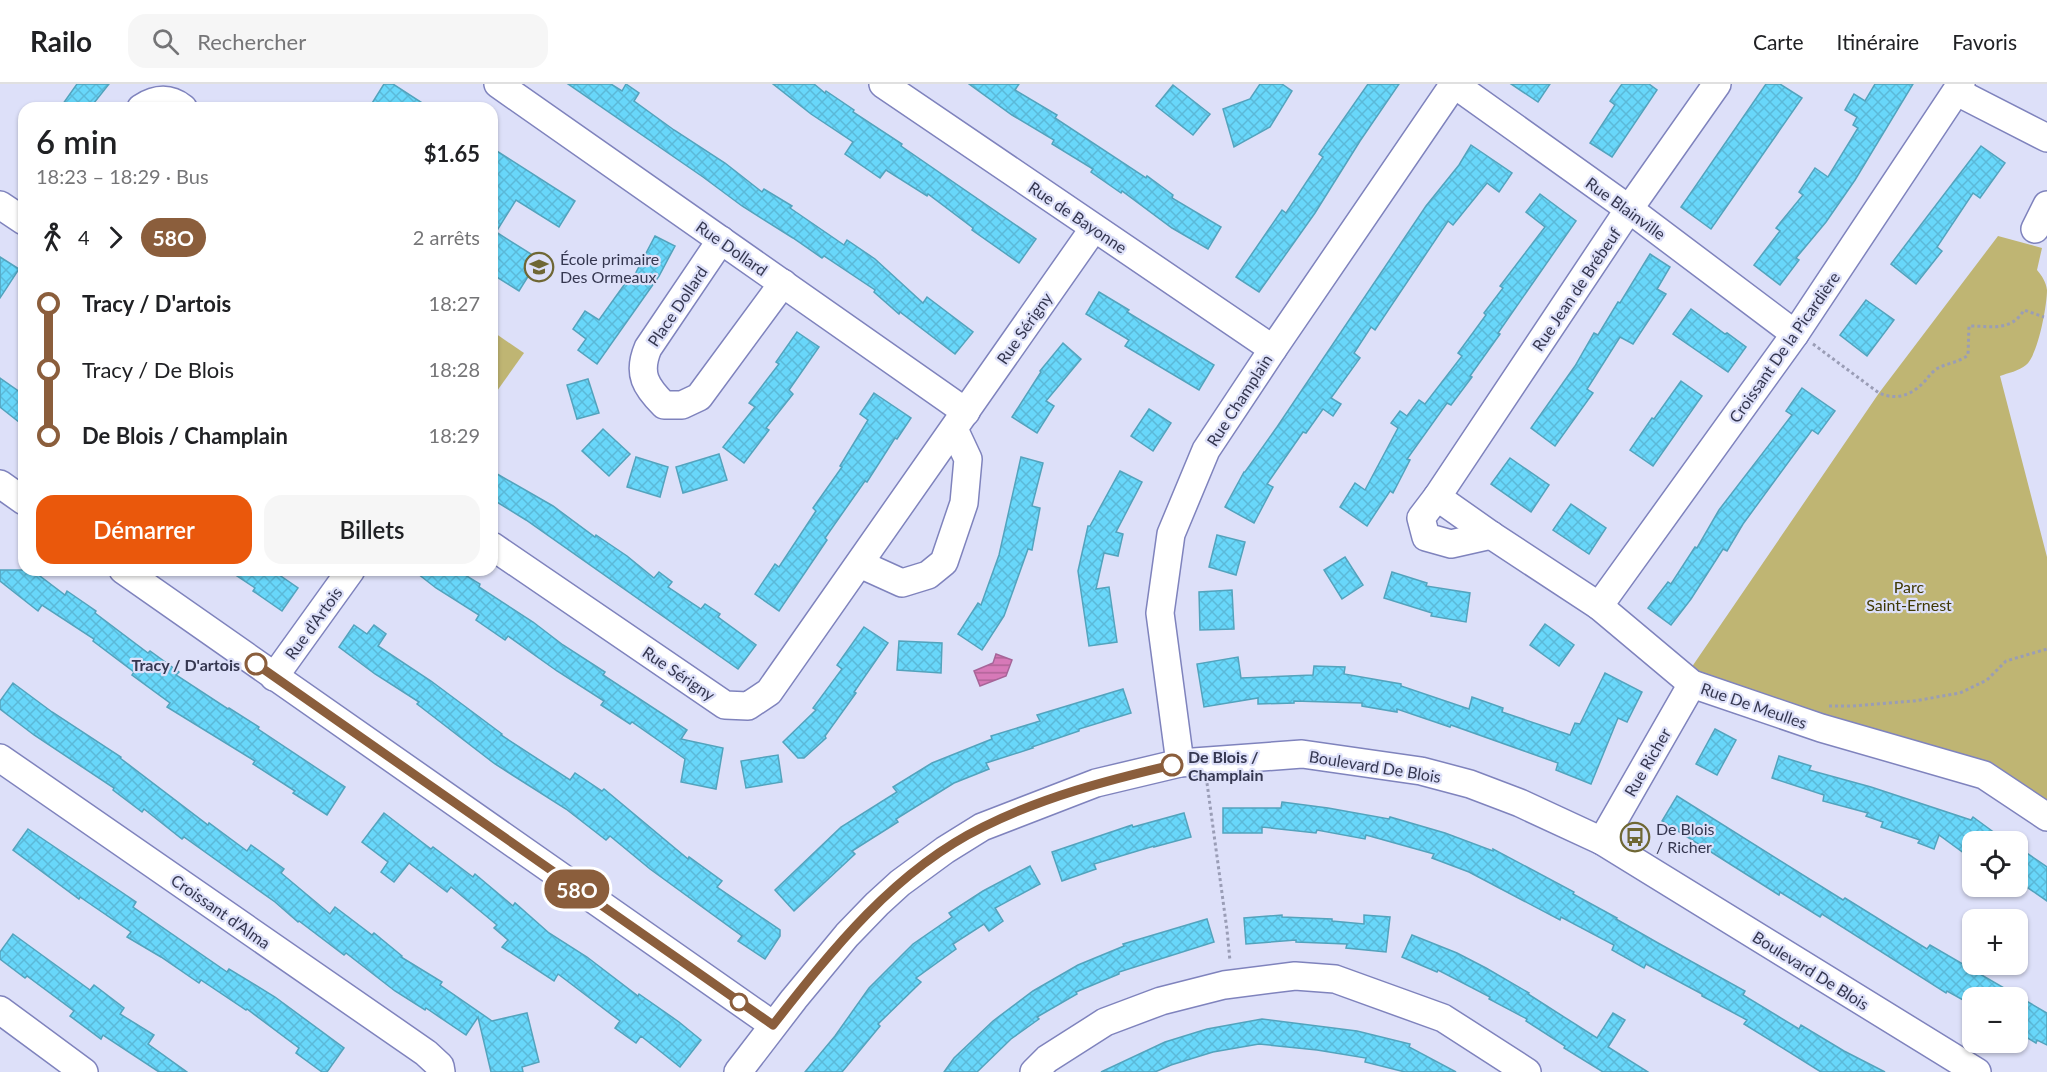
<!DOCTYPE html>
<html lang="fr">
<head>
<meta charset="utf-8">
<style>
	body { margin:0; font-family:Lato,sans-serif; background:#f6f6f6; color:#202124; height:100vh; display:flex; flex-direction:column; font-size:22px; white-space:nowrap }
	* { box-sizing:border-box; margin:0 }
	p { font-size:20px; color:#757577 }
	.icon { flex:none; width:33px; height:33px; fill:none; stroke:currentColor; stroke-width:2; stroke-linecap:round; stroke-linejoin:round }
	.map { position:relative; flex:1; overflow:hidden }
	.sheet { position:absolute; left:18px; top:18px; width:480px; height:474px; display:flex; flex-direction:column; background:#fff; border-radius:18px; box-shadow:0 2px 4px #0004 }
	.sheet>* { flex:none }
	.badge { padding:0 12px; border-radius:20px; font-size:21px; line-height:39px }
	.controls { position:absolute; left:1962px; top:747px; display:grid; gap:12px }
	.controls a { display:grid; place-items:center; width:66px; height:66px; border-radius:12px; background:#fff; box-shadow:0 2px 4px #0004; font-size:30px }
	.map>.badge { position:absolute; translate:-50% -50%; box-shadow:0 0 0 3px #fff }
	.legs { display:flex; align-items:center; gap:9px; height:66px; padding:0 18px; font-size:20px }
	.legs p { margin-inline-start:auto }
	.overview { display:flex; align-items:center; justify-content:space-between; height:102px; padding:0 18px }
	h1 { font-size:33px; font-weight:600; line-height:45px }
	.button { display:flex; gap:12px; margin-top:auto; padding:12px 18px }
	.button a { flex:1; height:69px; border-radius:18px; background:#ea580c; color:#fff; font-size:24px; font-weight:600; line-height:69px; text-align:center }
	.button a+a { background:#f6f6f6; color:#202124 }
	ul { padding:0 18px; list-style:none }
	li { display:flex; align-items:center; gap:21px; height:66px; font-size:22px }
	li i { display:grid; place-items:center; width:9px; height:100%; margin:0 8px; background:currentColor }
	li i::after { content:''; width:15px; height:15px; margin:-8px; border:4px solid; border-radius:50%; background:#fff }
	li p { margin-inline-start:auto }
	li:first-child i { background:linear-gradient(#0000 50%,currentColor 0) }
	li:last-child i { background:linear-gradient(currentColor 50%,#0000 0) }
	header { display:flex; align-items:center; gap:36px; box-sizing:border-box; height:84px; padding:0 30px; background:#fff; border-bottom:2px solid #e0e0e0 }
	header strong { font-size:28px }
	nav { display:flex; gap:33px; margin-inline-start:auto; font-size:21px }
	.search { width:420px; height:54px; background:#f6f6f6; display:flex; align-items:center; gap:15px; box-sizing:border-box; padding:0 21px; border-radius:18px; color:#757577; font-size:22px }
	.map>svg:first-child { display:block }
	.green { fill:#bfb573 }
	.water { fill:url(#water-rules); stroke:#a66599; stroke-width:1.5 }
	.building { fill:url(#building-cross-hatch); stroke:#53a3bd; stroke-width:1.5 }
	.lines { fill:none; stroke-linecap:round; stroke-linejoin:round }
	.minor-casing { stroke:#7f83bd; stroke-width:30 }
	.path { stroke:#9a9db6; stroke-width:3; stroke-dasharray:3 3; stroke-linecap:butt }
	.minor { stroke:#fff; stroke-width:27 }
	.line-1-casing { stroke:#fff; stroke-width:14 }
	.line-1 { stroke:#8b5e3c; stroke-width:9 }
	.stop-1-dot { fill:#fff; stroke:#8b5e3c; stroke-width:3 }
	.labels { text-anchor:middle; dominant-baseline:central; stroke-width:4.5; stroke-linejoin:round; paint-order:stroke }
	.street-label { font-size:16px; fill:#353750; stroke:#dde0f9 }
	.poi-label { font-size:16px; fill:#353750; stroke:#dde0f9; text-anchor:start }
	.park-label { font-size:16px; fill:#3f3803; stroke:#dde0f9 }
	.stop-label { font-size:16px; font-weight:bold; fill:#353750; stroke:#dde0f9; text-anchor:end }
</style>
</head>
<body>
<header>
<strong>Railo</strong>
<div class="search"><svg class="icon" aria-label="search" viewBox="0 0 24 24"><circle cx="10" cy="10" r="6"/><path d="M15 15l6 6"/></svg>Rechercher</div>
<nav><a>Carte</a><a>Itinéraire</a><a>Favoris</a></nav>
</header>
<div class="map">
<svg width="2047" height="988" viewBox="0 0 2047 988">
	<defs>
		<pattern id="water-rules" width="6" height="5" patternUnits="userSpaceOnUse" patternTransform="scale(1.5)"><rect width="6" height="5" fill="#d779b8"/><path d="M0 2.5h6" fill="none" stroke="#af6498"/></pattern>
		<pattern id="building-cross-hatch" width="8" height="8" patternUnits="userSpaceOnUse" patternTransform="scale(1.5)"><rect width="8" height="8" fill="#68d7fa"/><path d="M0 0l8 8M0 8l8-8" fill="none" stroke="#5bb9d8"/></pattern>
	</defs>
	<rect width="100%" height="100%" fill="#dde0f9"/>
	<!-- green -->
	<g class="green">
		<path d="M1998 152 2042 164 2037 186C2042 192 2046 198 2047 206 2047 222 2038 271 2026 281 2019 287 2008 289 2000 292L2047 473V718L1995 681 1766 615 1687 590 1879 309Z"/>
		<path d="M492 247 524 269 492 314Z"/>
	</g>
	<!-- water -->
	<path class="water" d="M996 570 1012 576 1006 592 980 602 974 587 993 579Z"/>
	<!-- building -->
	<g class="building">
		<path d="M77 0H109L90 24H60Z"/>
		<path d="M384 0H393L430 24H369Z"/>
		<path d="M568 0H611L622 7 626 0 639 9 634 17 674 46 725 79 762 108 764 105 792 122 790 124 844 161 847 156 875 175 923 219 927 213 973 248 955 270 900 228 899 230 874 208 875 206 824 172 822 174 793 154 742 122 703 93Z"/>
		<path d="M773 0H814L825 9 826 7 854 26 853 28 902 60 901 62 1036 155 1019 179 972 146 973 144 928 110 927 112 886 86 880 94 845 70 853 58 811 30Z"/>
		<path d="M969 0H1019L1015 6 1057 31 1055 34 1146 94 1147 92 1173 111 1172 114 1221 143 1208 165 1172 144 1122 107 1121 109 1091 88 1093 85 1052 60 1054 56 1012 31Z"/>
		<path d="M1260 0H1282L1292 7 1270 43 1234 63 1223 25 1250 15Z"/>
		<path d="M1368 0H1399L1360 57 1315 129 1259 208 1236 193 1282 126 1286 129 1323 73 1319 70Z"/>
		<path d="M1511 0H1550L1538 18Z"/>
		<path d="M1622 0H1649L1657 6 1612 73 1590 59 1615 21 1610 17Z"/>
		<path d="M1766 0H1780L1802 14 1711 145 1681 123Z"/>
		<path d="M1875 0H1913L1855 96 1826 138 1796 174 1799 176 1780 201 1754 181 1780 147 1776 144 1803 111 1799 108 1815 84 1828 93 1858 44 1853 41 1857 33 1845 26 1854 10 1865 17Z"/>
		<path d="M1173 1 1210 30 1193 51 1156 22Z"/>
		<path d="M1471 61 1512 89 1499 108 1487 99 1453 141 1448 137 1375 246 1371 243 1354 269 1360 274 1331 314 1341 320 1333 332 1323 325 1306 349 1303 348 1267 400 1273 403 1254 439 1225 423 1244 388H1245L1277 343 1426 122 1459 81Z"/>
		<path d="M1981 62 2005 79 1980 114 1973 109 1937 163 1942 167 1916 200 1891 180Z"/>
		<path d="M492 64 575 117 559 143 516 116 496 148 539 175 519 207 492 190Z"/>
		<path d="M1540 110 1576 137 1498 249 1500 250 1470 292 1472 293 1451 321 1447 319 1407 375 1410 376 1393 409 1390 407 1367 442 1340 423 1355 399 1365 406 1398 344 1391 339 1400 327 1407 332 1419 316 1425 320 1462 272 1458 269 1486 231 1484 229 1503 204 1500 202 1545 143 1526 128Z"/>
		<path d="M655 152 675 162 659 192 597 280 578 266 586 255 573 245 585 227 599 236 629 194 632 196Z"/>
		<path d="M1650 170 1670 183 1657 205 1666 210 1633 260 1620 253 1587 305 1593 309 1555 362 1531 344 1575 282 1594 249 1598 251 1618 218 1620 219Z"/>
		<path d="M0 173 19 185 0 214Z"/>
		<path d="M1099 208 1129 226 1127 228 1214 281 1199 306 1125 262 1129 256 1086 230Z"/>
		<path d="M1866 216 1894 236 1867 272 1840 251Z"/>
		<path d="M1691 225 1725 250 1727 249 1746 263 1728 288 1673 250Z"/>
		<path d="M797 248 819 263 789 306 793 310 766 344 769 346 744 379 723 363 755 323 749 319 779 280 776 278Z"/>
		<path d="M1063 259 1081 275 1046 317 1054 322 1037 349 1012 333 1041 288 1040 287Z"/>
		<path d="M0 294 24 311V342L0 323Z"/>
		<path d="M588 295 599 329 577 335 567 301Z"/>
		<path d="M1681 297 1702 312 1653 382 1630 366 1652 334 1654 335Z"/>
		<path d="M1802 304 1835 327 1818 350 1812 346 1743 440 1727 467 1723 465 1691 515 1671 541 1648 524 1668 498 1671 500 1695 463 1697 464 1719 426 1792 331 1786 327Z"/>
		<path d="M874 309 911 334 897 355 895 354 867 398 865 397 825 454 827 456 779 527 755 510 775 480 779 483 816 427 813 424 842 383 840 382 868 336 860 330Z"/>
		<path d="M1149 325 1171 339 1153 367 1131 352Z"/>
		<path d="M603 345 630 370 609 392 582 367Z"/>
		<path d="M719 370 727 396 683 409 676 383Z"/>
		<path d="M636 373 668 383 660 413 627 403Z"/>
		<path d="M1021 373 1043 379 1032 422 1040 424 1032 466 1028 465 1004 532 982 566 958 550 978 519 981 521 999 471Z"/>
		<path d="M1510 374 1549 401 1531 428 1491 400Z"/>
		<path d="M492 387 553 422 595 453 596 451 627 472 654 494 659 488 672 498 668 503 701 525 705 520 720 530 718 533 756 561 738 585 526 436 492 415Z"/>
		<path d="M1120 387 1142 398 1116 448 1123 450 1118 472 1104 469 1096 505 1109 503 1117 558 1089 562 1078 487 1088 442H1090Z"/>
		<path d="M1571 420 1606 444 1589 470 1553 446Z"/>
		<path d="M1217 451 1245 458 1236 491 1209 483Z"/>
		<path d="M1345 473 1363 501 1342 515 1324 486Z"/>
		<path d="M0 486H32L65 511 67 507 96 527 95 529 148 569 150 567 179 588 176 591 228 625 229 624 259 643 258 645 345 703 327 731 293 709 295 707 253 680 255 677 167 623 170 619 132 591 134 588 93 557 94 555 42 521 38 527 0 497Z"/>
		<path d="M228 486H272L298 504 282 527 253 507 255 504Z"/>
		<path d="M413 486H457L480 500 479 503 533 538 563 561 605 588 603 591 687 646 681 655 723 664 716 705 681 698 685 675 632 638 630 640 601 621 604 617 557 587 508 552 505 556 476 536 479 531 436 504Z"/>
		<path d="M1392 488 1427 499 1426 502 1470 509 1466 538 1431 532 1432 529 1384 514Z"/>
		<path d="M1232 506 1234 545 1200 546 1199 508Z"/>
		<path d="M1545 540 1574 561 1559 582 1530 561Z"/>
		<path d="M354 541 367 550 374 541 386 550 378 562 431 597 502 650 501 651 570 696 575 689 602 707 604 705 688 775 689 773 722 797 717 803 780 846V852L765 875 738 857 742 852 650 785 610 752 606 756 566 725 495 680 417 620 419 618 375 590 339 563Z"/>
		<path d="M864 543 888 559 854 608 856 609 825 652 826 654 804 674H798L783 658 816 626 813 624 842 585 837 581Z"/>
		<path d="M899 557 942 559 941 589 897 586Z"/>
		<path d="M1238 573 1241 594 1313 591 1314 582 1345 583 1344 590 1401 600V602L1469 625 1472 613 1503 624 1502 628 1570 651 1575 639 1580 640 1605 589 1642 608 1627 638 1618 634 1591 700 1556 686 1558 679 1451 641 1450 643 1397 625V628L1362 622V619L1294 617V619L1258 620V614L1204 623 1197 580Z"/>
		<path d="M13 599 52 628 121 673 120 674 208 741 209 739 247 767 251 761 284 785 281 789 330 830 335 823 372 851 374 849 402 872 401 873 442 898 440 901 492 937 527 929 539 978 522 983 523 988H491L478 933 466 951 426 924 425 926 395 907 346 869 344 871 299 837 298 838 275 818 184 753 182 755 144 725 142 728 113 706 114 704 34 651 0 625V617Z"/>
		<path d="M1123 605 1131 629 1079 645V647L1032 663 1033 664 986 679 989 685 954 699 896 735 898 738 852 767 855 770 794 827 775 806 841 743 897 708 893 703 932 679 992 655 991 652 1040 637 1037 631Z"/>
		<path d="M1715 645 1736 656 1717 691 1696 680Z"/>
		<path d="M778 671 782 698 746 704 741 677Z"/>
		<path d="M1779 672 1811 682 1809 686 1871 703 1971 736 1973 733 2007 758H1972V775L1939 751 1934 765 1918 759 1920 756 1881 743 1883 738 1866 732 1868 729 1823 717 1824 711 1772 694Z"/>
		<path d="M1677 712 1843 816 1845 814 1927 865 1930 861 2047 929V961L2037 956 2036 959 2018 948V914H1972V921L1947 907 1946 909 1822 830 1820 833 1780 808 1779 811 1662 737Z"/>
		<path d="M1282 718 1328 724 1389 735 1390 733 1445 749 1493 767V765L1574 808 1573 810 1617 834 1616 835 1658 859 1745 907 1743 911 1799 945 1801 941 1844 967 1885 988H1821L1744 940 1747 936 1702 912V910L1646 880 1644 884 1612 866 1614 861 1561 833 1560 836 1469 788 1432 774 1434 770 1366 751 1365 755 1317 746 1316 749 1262 743V749H1223V724H1281Z"/>
		<path d="M384 729 431 765 433 763 473 793 475 790 513 822 515 819 549 849 587 873 638 912 639 910 679 938 701 956 680 983 641 952 636 959 615 944 620 937 558 890 554 897 502 863 508 856 494 844 497 841 451 803 447 808 409 779 394 798 381 788 388 778 362 758Z"/>
		<path d="M1184 729 1191 753 1154 763V762L1094 780 1096 785 1062 797 1052 768 1132 741 1133 743Z"/>
		<path d="M28 745 136 818 133 823 227 888 229 885 275 913 344 964 327 988H322L296 969 299 964 247 925 246 926 201 896 199 899 161 873 127 853 131 848 80 813 79 815 13 766Z"/>
		<path d="M2018 763 2047 783V817L2018 797Z"/>
		<path d="M1030 782 1040 800 995 824 1003 837 989 847 984 840 953 860 956 865 916 894 921 898 878 940 880 942 842 988H805L835 952 869 904 913 860 952 833 949 829 983 807Z"/>
		<path d="M1282 831V833L1332 835V837L1364 840V831L1390 833 1386 868 1346 864 1347 860 1296 858V856L1246 860 1244 834Z"/>
		<path d="M1207 835 1214 858 1119 888V890L1076 908 1077 910 1037 933 1039 935 1011 955 977 988H944L954 974 993 937 1033 907 1078 881 1124 862 1123 860Z"/>
		<path d="M13 850 90 906 94 901 124 924 120 930 154 951 148 960 187 988H159L103 951 101 955 70 932 74 927 27 892 25 894 0 875V868Z"/>
		<path d="M1412 851 1457 869 1486 884 1529 909 1528 910 1597 954 1613 929 1625 936 1608 963 1648 988H1603L1564 964 1565 962 1526 937 1527 935 1489 915 1490 913 1438 886 1437 888 1402 873Z"/>
		<path d="M1262 935 1357 947 1410 960 1409 963 1456 988H1405L1365 978 1366 974 1317 966 1259 960 1213 968 1171 981 1155 988H1101L1165 958 1207 945Z"/>
	</g>
	<g class="lines">
		<!-- minor casing -->
		<g class="minor-casing">
			<g id="minor">
				<path d="M498 0 966 328"/>
				<path d="M883 0 1273 265"/>
				<path d="M1454 0 1629 125 1795 250"/>
				<path d="M1957 8 2047 54"/>
				<path d="M141 24C155 15 169 13 183 24"/>
				<path d="M0 121 24 137"/>
				<path d="M2035 145 2047 121"/>
				<path d="M721 156 648 264C637 290 646 303 664 321H682L699 313 783 199"/>
				<path d="M0 400 24 417"/>
				<path d="M1437 413 1491 451 1599 522 1692 600 1821 644 1984 691 2047 733"/>
				<path d="M1491 451 1451 460 1426 453 1421 434 1437 413 1629 125 1717 0"/>
				<path d="M492 462 725 621 748 622 769 608 1094 144"/>
				<path d="M860 480 902 499 928 491 944 478 964 419 968 375 954 345"/>
				<path d="M123 486 773 941"/>
				<path d="M1599 522 1795 250 1961 0"/>
				<path d="M274 593 351 486"/>
				<path d="M0 674 426 969 440 982 441 988"/>
				<path d="M1180 679 1160 529 1171 450 1206 366 1273 265 1454 0"/>
				<path d="M1602 757 1692 600"/>
				<path d="M0 926 84 988"/>
				<path d="M738 988 794 915 847 851 877 820 900 799 945 766 982 743 1096 699 1180 679 1302 670 1421 687 1470 700 1520 719 1602 757 1977 988"/>
				<path d="M1034 988 1047 975 1105 938 1161 917 1224 901 1295 892 1335 895 1443 934 1527 988"/>
			</g>
		</g>
		<!-- path -->
		<g class="path">
			<path d="M1813 260 1879 309C1897 317 1912 311 1925 297 1929 292 1933 287 1938 284 1948 279 1960 278 1968 271L1969 242C1991 242 2011 248 2024 226L2044 233"/>
			<path d="M1829 622H1853L1914 617 1960 609 1987 596 2006 577 2047 565"/>
			<path d="M1207 699 1227 846 1230 877"/>
		</g>
		<!-- minor -->
		<use href="#minor" class="minor"/>
	</g>
	<g class="lines">
		<!-- line-1 casing -->
		<g class="line-1-casing">
			<path id="line-1" d="M256 580 773 941C832 866 895 786 983 743 1043 713 1108 696 1172 681"/>
		</g>
		<!-- line-1 -->
		<use href="#line-1" class="line-1"/>
	</g>
	<!-- icons -->
	<defs>
		<g id="school-ring" transform="scale(1.5)"><circle r="9.5" fill="#dde0f9" stroke="#6f6734" stroke-width="1.5"/><path d="M0-5L7-2L0 1L-7-2ZM-4 1L0 2.5L4 1V4Q0 6-4 4Z" fill="#6f6734"/></g>
		<g id="bus-ring" transform="scale(1.5)"><circle r="9.5" fill="#dde0f9" stroke="#6f6734" stroke-width="1.5"/><path d="M-5-6H5V4H4V6H2V4H-2V6H-4V4H-5ZM-3.5-4V0h7V-4ZM-3.5 1.2v1.5H-2V1.2ZM2 1.2v1.5H3.5V1.2Z" fill="#6f6734"/></g>
	</defs>
	<g fill-rule="evenodd">
		<use href="#school-ring" x="539" y="183"/>
		<use href="#bus-ring" x="1635" y="753"/>
	</g>
	<!-- markers -->
	<g class="stop-1-dot">
		<circle cx="256" cy="580" r="10"/>
		<circle cx="1172" cy="681" r="10"/>
		<circle cx="739" cy="918" r="8"/>
	</g>
	<g class="labels">
		<!-- street labels -->
		<g class="street-label">
			<text transform="translate(1626 124) rotate(36)">Rue Blainville</text>
			<text transform="translate(1078 133) rotate(34)">Rue de Bayonne</text>
			<text transform="translate(732 164) rotate(35)">Rue Dollard</text>
			<text transform="translate(1576 205) rotate(-56)">Rue Jean de Brébeuf</text>
			<text transform="translate(677 222) rotate(-56)">Place Dollard</text>
			<text transform="translate(1024 244) rotate(-55)">Rue Sérigny</text>
			<text transform="translate(1784 263) rotate(-55)">Croissant De la Picardière</text>
			<text transform="translate(1239 316) rotate(-57)">Rue Champlain</text>
			<text transform="translate(313 539) rotate(-54)">Rue d'Artois</text>
			<text transform="translate(679 589) rotate(34)">Rue Sérigny</text>
			<text transform="translate(1754 621) rotate(19)">Rue De Meulles</text>
			<text transform="translate(1647 678) rotate(-60)">Rue Richer</text>
			<text transform="translate(1375 682) rotate(9)">Boulevard De Blois</text>
			<text transform="translate(221 827) rotate(35)">Croissant d'Alma</text>
			<text transform="translate(1811 886) rotate(32)">Boulevard De Blois</text>
		</g>
		<!-- poi labels -->
		<g class="poi-label">
			<text x="560" y="174">École primaire<tspan x="560" dy="18">Des Ormeaux</tspan></text>
			<text x="1656" y="744">De Blois<tspan x="1656" dy="18">/ Richer</tspan></text>
		</g>
		<!-- park labels -->
		<g class="park-label">
			<text x="1909" y="502">Parc<tspan x="1909" dy="18">Saint-Ernest</tspan></text>
		</g>
		<!-- stop labels -->
		<g class="stop-label">
			<text x="240" y="580">Tracy / D'artois</text>
			<text x="1188" y="672" text-anchor="start">De Blois /<tspan x="1188" dy="18">Champlain</tspan></text>
		</g>
	</g>
</svg>
<div class="controls">
<a><svg class="icon" aria-label="locate" viewBox="0 0 24 24"><circle cx="12" cy="12" r="6"/><path d="M12 2v4M12 18v4M2 12h4M18 12h4"/></svg></a>
<a>+</a>
<a>−</a>
</div>
<b class="badge" style="left:577px;top:805px;background:#8b5e3c;color:#fff">58O</b>
<section class="sheet">
<div class="overview"><div><h1>6 min</h1><p>18:23 – 18:29 · Bus</p></div><b>$1.65</b></div>
<div class="legs"><svg class="icon" aria-label="walk" viewBox="0 0 24 24"><circle cx="13" cy="4" r="2"/><path d="M13 8l-2 6 4 7M11 14l-3 7M7 12l3-4h3l4 4"/></svg>4<svg class="icon" aria-label="forward" viewBox="0 0 24 24"><path d="M9 5l7 7-7 7"/></svg><b class="badge" style="background:#8b5e3c;color:#fff">58O</b><p>2 arrêts</p></div>
<ul>
<li><i style="color:#8b5e3c"></i><b>Tracy / D'artois</b><p>18:27</p></li>
<li><i style="color:#8b5e3c"></i><span>Tracy / De Blois</span><p>18:28</p></li>
<li><i style="color:#8b5e3c"></i><b>De Blois / Champlain</b><p>18:29</p></li>
</ul>
<div class="button"><a>Démarrer</a><a>Billets</a></div>
</section>
</div>
</body>
</html>
